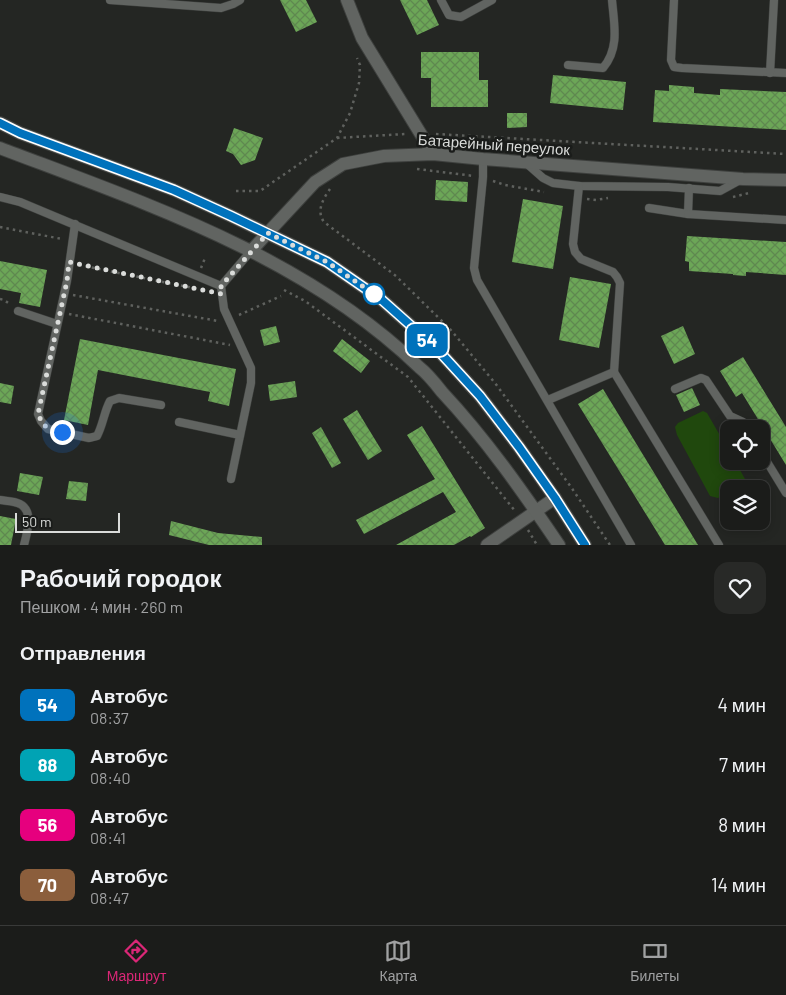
<!DOCTYPE html>
<html lang="ru">
<head>
<meta charset="utf-8">
<style>
	body { margin:0; font-family:Barlow,sans-serif; background:#282927; color:#f1f3f6; height:100vh; display:flex; flex-direction:column; font-size:19px; white-space:nowrap }
	* { box-sizing:border-box; margin:0 }
	p { font-size:16px; color:#a0a1a2 }
	.icon { flex:none; width:28px; height:28px; fill:none; stroke:currentColor; stroke-width:2; stroke-linecap:round; stroke-linejoin:round }
	.map { position:relative; height:545px; overflow:hidden }
	.details { display:flex; flex-direction:column; background:#1b1c1a; flex:1 }
	.details>* { flex:none }
	.badge { padding:0 10px; border-radius:8px; font-size:18px; line-height:32px }
	.fabs { position:absolute; left:720px; top:420px; display:grid; gap:10px }
	.fabs a { display:grid; place-items:center; width:50px; height:50px; border-radius:10px; background:#1b1c1a; box-shadow:0 2px 12px #0003,0 0 0 1px #393a39; font-size:25px }
	.scale { position:absolute; left:15px; bottom:12px; width:105px; box-sizing:border-box; padding-left:5px; border:2px solid #dadcda; border-top:0; font-size:14px; line-height:18px; white-space:nowrap; color:#dadcda; -webkit-text-stroke:4px #1a1c1a; paint-order:stroke }
	.you { position:absolute; width:25px; height:25px; margin:-12px; border:4px solid #fff; border-radius:50%; background:#1a73e8; box-shadow:0 0 0 8px #1a73e833 }
	.map>.badge { position:absolute; translate:-50% -50%; box-shadow:0 0 0 2px #fff }
	h2 { padding:0 20px; font-size:19px; line-height:45px }
	.round { display:grid; place-items:center; flex:none; width:52px; height:52px; border-radius:15px; background:#282927 }
	.headline { display:flex; align-items:center; justify-content:space-between; height:85px; padding:0 20px }
	h1 { font-size:24px; font-weight:800; line-height:38px }
	ul { padding:0; list-style:none }
	li { display:flex; align-items:center; gap:15px; height:60px; padding:0 20px }
	li div { flex:1 }
	li b { display:block; font-size:19px }
	li em { font-style:normal }
	li .badge { min-width:55px; font-weight:700; text-align:center }
	.tab-bar { display:flex; justify-content:space-around; align-items:center; height:70px; border-top:1px solid #393a39; background:#1b1c1a; font-size:14px; color:#a0a1a2 }
	.tab-bar a { display:grid; justify-items:center; gap:2px }
	.tab-bar .current { color:#db2777 }
	.map>svg:first-child { display:block }
	.park { fill:#20480d }
	.building { fill:url(#building-cross-hatch) }
	.lines { fill:none; stroke-linecap:round; stroke-linejoin:round }
	.service-casing { stroke:#3e403e; stroke-width:9 }
	.minor-casing { stroke:#3e403e; stroke-width:14 }
	.secondary-casing { stroke:#3e403e; stroke-width:14 }
	.path { stroke:#5f615e; stroke-width:2.5; stroke-dasharray:2.5 4; stroke-linecap:butt }
	.service { stroke:#616461; stroke-width:8 }
	.minor { stroke:#616461; stroke-width:12 }
	.secondary { stroke:#616461; stroke-width:12 }
	.line-casing { stroke:#fff; stroke-width:11 }
	.line { stroke:#0072bc; stroke-width:8 }
	.walk { stroke:#dadcda; stroke-width:5; stroke-dasharray:0 9 }
	.stop-dot { fill:#fff; stroke:#0072bc; stroke-width:2.5 }
	.labels { text-anchor:middle; dominant-baseline:central; stroke-width:5; stroke-linejoin:round; paint-order:stroke }
	.street-label { font-size:15px; fill:#dadcda; stroke:#1a1c1a }
</style>
</head>
<body>
<div class="map">
<svg width="786" height="545" viewBox="0 0 786 545">
	<defs>
		<pattern id="building-cross-hatch" width="8" height="8" patternUnits="userSpaceOnUse" patternTransform="scale(1.25)"><rect width="8" height="8" fill="#6ca657"/><path d="M0 0l8 8M0 8l8-8" fill="none" stroke="#5f8850"/></pattern>
	</defs>
	<rect width="100%" height="100%" fill="#242623"/>
	<!-- park -->
	<path class="park" d="M703 411 707 413 729 451V461H735L745 479 743 484 735 489H729V492L718 498 710 496 677 435 675 427 678 423Z"/>
	<!-- building -->
	<g class="building">
		<path d="M280 0H306L317 22 296 32Z"/>
		<path d="M400 0H427L439 25 417 35Z"/>
		<path d="M421 52H479V80H488V107H431V78H421Z"/>
		<path d="M553 75 626 82 623 110 550 103Z"/>
		<path d="M669 85 694 87V93L720 95V89L786 92V130L653 122 655 90 669 91Z"/>
		<path d="M507 113H527V127L507 128Z"/>
		<path d="M234 128 263 138 255 160 241 165 233 154 226 151Z"/>
		<path d="M436 180 468 182 467 202 435 200Z"/>
		<path d="M523 199 563 206 553 269 512 262Z"/>
		<path d="M687 236 786 242V275L746 272V276L733 275V274L689 271V262L685 261Z"/>
		<path d="M0 261 47 270 40 307 19 303 21 293 0 289Z"/>
		<path d="M570 277 611 284 599 348 559 340Z"/>
		<path d="M276 326 280 342 264 346 260 330Z"/>
		<path d="M683 326 695 354 674 364 661 336Z"/>
		<path d="M80 339 236 369 229 406 208 401 210 392 98 370 88 425 64 420Z"/>
		<path d="M342 339 370 361 361 373 333 351Z"/>
		<path d="M743 357 786 427V465L742 393 736 397 720 371Z"/>
		<path d="M295 381 297 397 270 401 268 385Z"/>
		<path d="M0 383 14 386 11 404 0 402Z"/>
		<path d="M692 388 700 405 684 412 676 395Z"/>
		<path d="M603 389 698 545H665L578 404Z"/>
		<path d="M357 410 382 451 368 460 343 419Z"/>
		<path d="M422 426 485 528 471 537 470 536 454 545H396L456 512 443 492 364 534 356 520 435 479 407 435Z"/>
		<path d="M321 427 341 463 332 468 312 433Z"/>
		<path d="M20 473 43 477 39 495 17 491Z"/>
		<path d="M69 481 88 483 86 501 66 499Z"/>
		<path d="M0 516 16 519 11 545H0Z"/>
		<path d="M171 521 218 533 262 537V545H209L169 535Z"/>
	</g>
	<g class="lines">
		<!-- service casing -->
		<g class="service-casing">
			<g id="service">
				<path d="M110 0 221 8 233 4 240 0"/>
				<path d="M441 0 449 15 461 17 492 0"/>
				<path d="M674 0 671 60 674 67 682 68 786 73"/>
				<path d="M568 65 603 68C620 48 614 24 612 0"/>
				<path d="M770 73 774 0"/>
				<path d="M483 159V177L474 268 477 280 631 545"/>
				<path d="M526 163 543 178 553 183 579 186 668 187 720 191 740 180"/>
				<path d="M0 197 20 202 221 286"/>
				<path d="M649 208 688 214 689 188"/>
				<path d="M688 214 786 220"/>
				<path d="M75 224 67 281 38 414 41 421 48 429 89 438 97 436C103 425 104 412 110 401L119 398 161 405"/>
				<path d="M221 286 224 309 251 368V383L231 479"/>
				<path d="M221 286 251 251"/>
				<path d="M18 311 57 324"/>
				<path d="M614 372 719 545"/>
				<path d="M675 389 701 378 706 380 730 416 743 422 747 429"/>
				<path d="M548 400 614 372 620 283 617 277 613 272 581 259 575 252 573 244 579 186"/>
				<path d="M179 422 240 435"/>
				<path d="M761 452 786 493"/>
				<path d="M0 500C6 501 15 501 20 504 34 511 27 533 24 545"/>
			</g>
		</g>
		<!-- minor casing -->
		<g class="minor-casing">
			<g id="minor">
				<path d="M347 0 362 38 433 154"/>
				<path d="M251 251 315 182 343 164 384 156 433 154 483 159 743 179 786 180"/>
				<path d="M487 545 555 498"/>
			</g>
		</g>
		<!-- secondary casing -->
		<g class="secondary-casing">
			<g id="secondary">
				<path d="M0 123 20 133 174 190 231 216 327 262 382 300 436 348 480 396 519 447 555 498 585 545"/>
				<path d="M0 148C147 204 304 256 419 367 428 374 435 383 442 392 486 439 523 492 559 545"/>
			</g>
		</g>
		<!-- path -->
		<g class="path">
			<path d="M436 134 786 154"/>
			<path d="M337 138 406 134"/>
			<path d="M417 169 474 176"/>
			<path d="M493 181 505 185 544 192"/>
			<path d="M330 189C323 199 316 211 324 222L396 276 450 329 495 383 571 487 610 545"/>
			<path d="M236 191H260L337 138 350 113 359 83 360 65 357 58"/>
			<path d="M733 197 749 193"/>
			<path d="M587 199 596 200 608 198"/>
			<path d="M0 227 62 239"/>
			<path d="M79 265 198 289"/>
			<path d="M201 268 205 258"/>
			<path d="M284 290 305 301 408 377 515 511"/>
			<path d="M73 295 218 321"/>
			<path d="M0 299 4 300 11 305"/>
			<path d="M69 314 230 345"/>
			<path d="M239 315 281 296"/>
			<path d="M528 530 537 545"/>
		</g>
		<!-- service -->
		<use href="#service" class="service"/>
		<!-- minor -->
		<use href="#minor" class="minor"/>
		<!-- secondary -->
		<use href="#secondary" class="secondary"/>
	</g>
	<g class="lines">
		<!-- line casing -->
		<g class="line-casing">
			<path id="line" d="M0 123 20 133 174 190 231 216 327 262 382 300 436 348 480 396 519 447 555 498 585 545"/>
		</g>
		<!-- line -->
		<use href="#line" class="line"/>
		<!-- walk -->
		<path class="walk" d="M62 432C47 429 44 428 38 414L67 281 69 262 222 294 221 286 268 233 327 262 374 294"/>
	</g>
	<!-- markers -->
	<circle class="stop-dot" cx="374" cy="294" r="10"/>
	<g class="labels">
		<!-- street labels -->
		<g class="street-label">
			<text transform="translate(494 144) rotate(4)">Батарейный переулок</text>
		</g>
	</g>
</svg>
<div class="fabs">
<a><svg class="icon" aria-label="locate" viewBox="0 0 24 24"><circle cx="12" cy="12" r="6"/><path d="M12 2v4M12 18v4M2 12h4M18 12h4"/></svg></a>
<a><svg class="icon" aria-label="layers" viewBox="0 0 24 24"><path d="M12 4l9 5-9 5-9-5zM3 14l9 5 9-5"/></svg></a>
</div>
<div class="scale">50 m</div>
<div class="you" style="left:62px;top:432px"></div>
<b class="badge" style="left:427px;top:340px;background:#0072bc;color:#fff">54</b>
</div>
<section class="details">
<div class="headline"><div><h1>Рабочий городок</h1><p>Пешком · 4 мин · 260 m</p></div><a class="round"><svg class="icon" aria-label="heart" viewBox="0 0 24 24"><path d="M12 20l-8-8c-3-5 5-10 8-4 3-6 11-1 8 4z"/></svg></a></div>
<h2>Отправления</h2>
<ul>
<li><span class="badge" style="background:#0072bc;color:#fff">54</span><div><b>Автобус</b><p>08:37</p></div><em>4 мин</em></li>
<li><span class="badge" style="background:#00a3b4;color:#fff">88</span><div><b>Автобус</b><p>08:40</p></div><em>7 мин</em></li>
<li><span class="badge" style="background:#e6007e;color:#fff">56</span><div><b>Автобус</b><p>08:41</p></div><em>8 мин</em></li>
<li><span class="badge" style="background:#8b5e3c;color:#fff">70</span><div><b>Автобус</b><p>08:47</p></div><em>14 мин</em></li>
</ul>
</section>
<nav class="tab-bar">
<a class="current"><svg class="icon" aria-label="directions" viewBox="0 0 24 24"><path d="M12 3l9 9-9 9-9-9zM9 14v-3h6M13 9l2 2-2 2"/></svg>Маршрут</a>
<a><svg class="icon" aria-label="map" viewBox="0 0 24 24"><path d="M3 6l6-2 6 2 6-2v14l-6 2-6-2-6 2zM9 4v14M15 6v14"/></svg>Карта</a>
<a><svg class="icon" aria-label="tickets" viewBox="0 0 24 24"><path d="M3 7h18v10H3zM15 7v10"/></svg>Билеты</a>
</nav>
</body>
</html>
